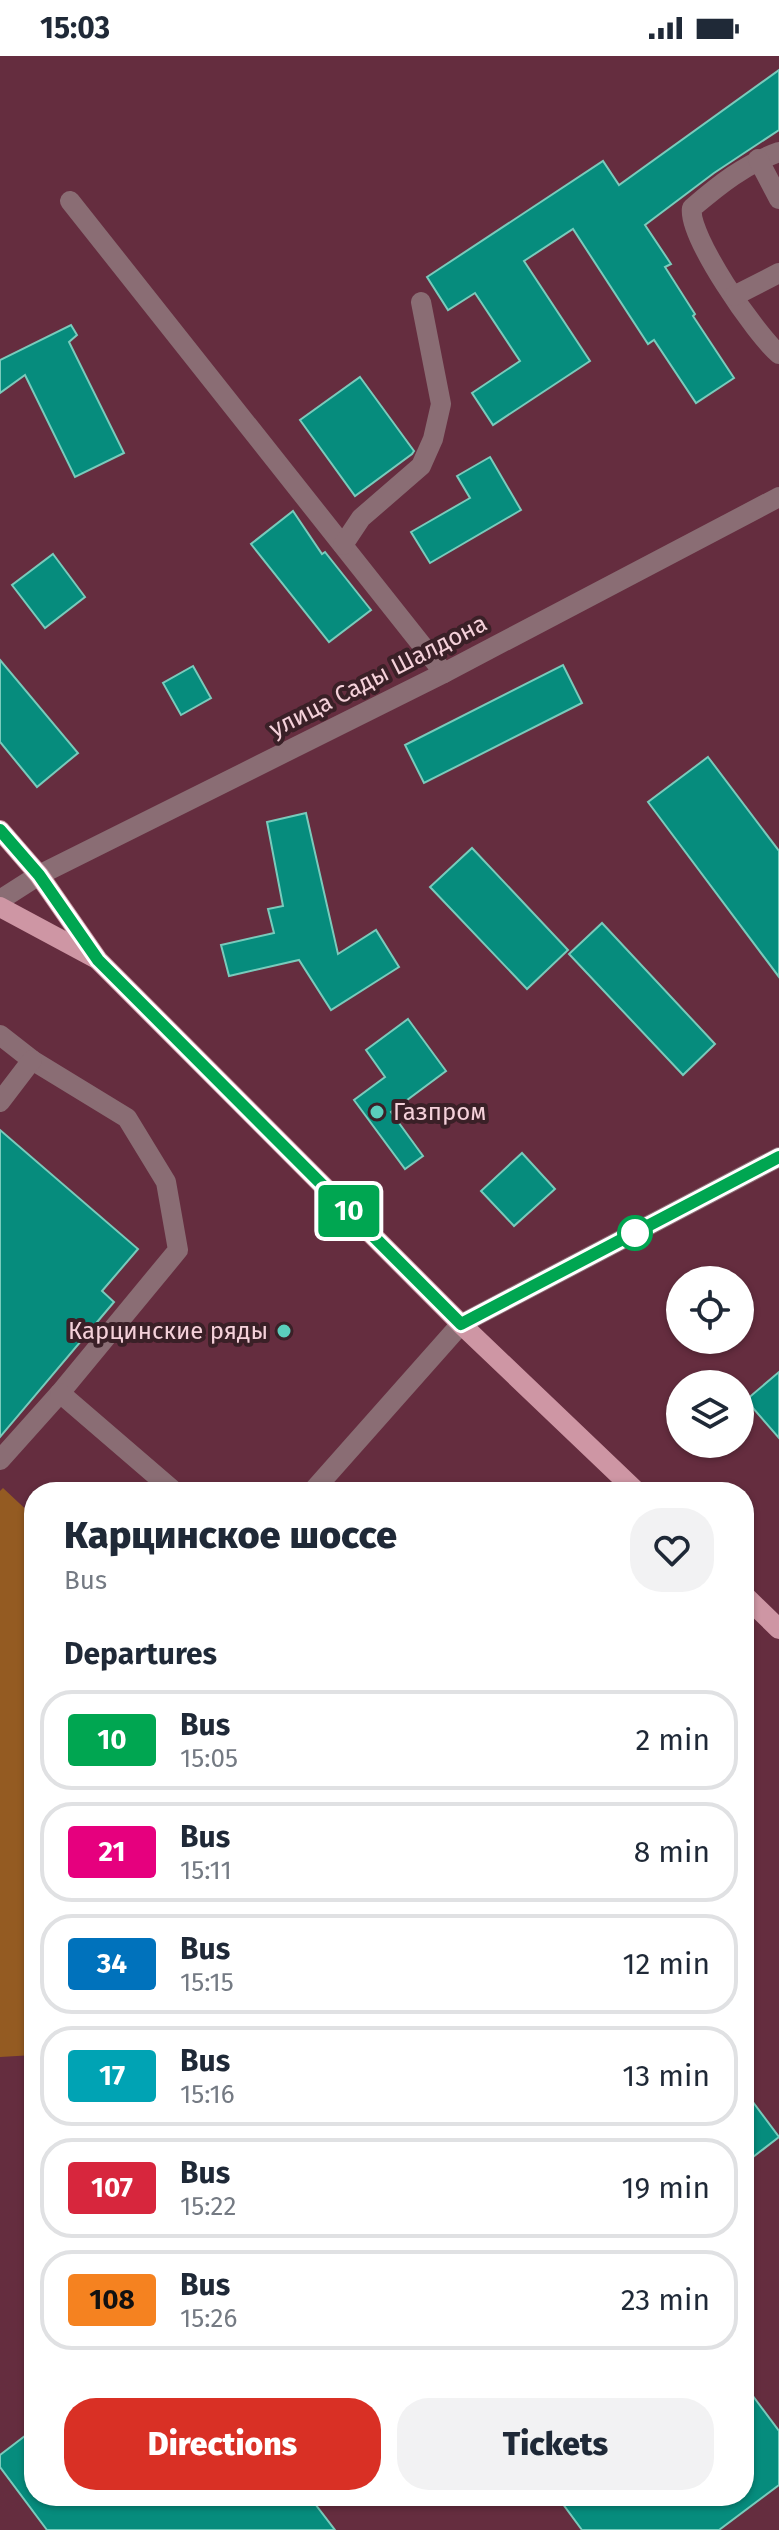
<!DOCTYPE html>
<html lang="en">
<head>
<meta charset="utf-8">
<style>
	body { margin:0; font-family:"Fira Sans",sans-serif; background:#f2f2f3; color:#1f2937; height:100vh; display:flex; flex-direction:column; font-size:30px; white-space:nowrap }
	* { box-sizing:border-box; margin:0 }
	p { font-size:26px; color:#747a83 }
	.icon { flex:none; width:44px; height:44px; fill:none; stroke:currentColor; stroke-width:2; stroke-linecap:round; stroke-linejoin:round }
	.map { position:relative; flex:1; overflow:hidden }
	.sheet { position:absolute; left:24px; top:1426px; width:730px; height:1024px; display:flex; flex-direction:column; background:#fff; border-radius:32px; box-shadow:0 2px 6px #0004 }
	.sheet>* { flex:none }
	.badge { padding:0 16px; border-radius:6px; font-size:28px; line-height:52px }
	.fabs { position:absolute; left:666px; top:1210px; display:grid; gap:16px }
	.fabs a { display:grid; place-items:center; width:88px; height:88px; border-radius:50%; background:#fff; box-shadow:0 2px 6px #0004; font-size:40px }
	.map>.badge { position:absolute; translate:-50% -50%; box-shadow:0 0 0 4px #fff }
	h2 { padding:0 40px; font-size:30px; line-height:72px }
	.round { display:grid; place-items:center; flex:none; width:84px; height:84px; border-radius:32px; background:#f2f2f3 }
	.overview { display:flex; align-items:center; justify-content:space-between; height:136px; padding:0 40px }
	h1 { font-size:38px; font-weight:800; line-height:60px }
	.button { display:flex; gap:16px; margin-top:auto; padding:16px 40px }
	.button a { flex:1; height:92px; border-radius:32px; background:#d93025; color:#fff; font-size:32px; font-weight:800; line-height:92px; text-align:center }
	.button a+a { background:#f2f2f3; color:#1f2937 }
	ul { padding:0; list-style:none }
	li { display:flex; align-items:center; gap:24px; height:100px; margin:0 16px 12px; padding:0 24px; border:4px solid #e0e1e3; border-radius:32px }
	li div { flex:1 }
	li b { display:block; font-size:30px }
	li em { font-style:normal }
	li .badge { min-width:88px; font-weight:700; text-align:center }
	.status { display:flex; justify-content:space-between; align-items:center; height:56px; padding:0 40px; background:#fff; direction:ltr }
	.status svg { height:22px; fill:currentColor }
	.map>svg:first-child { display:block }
	.forest { fill:#945b22 }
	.building { fill:#068c7d; stroke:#79cbbc; stroke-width:2 }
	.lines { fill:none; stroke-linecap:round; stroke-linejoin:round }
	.minor { stroke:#8a6d74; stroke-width:20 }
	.major { stroke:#ce96a4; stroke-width:20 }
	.line-casing { stroke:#fff; stroke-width:18 }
	.line { stroke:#00a651; stroke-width:12 }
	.poi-dot { fill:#5acebc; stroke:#3a2027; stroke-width:3 }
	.stop-dot { fill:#fff; stroke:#00a651; stroke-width:4 }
	.labels { text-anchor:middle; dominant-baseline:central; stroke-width:8; stroke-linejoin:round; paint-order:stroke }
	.street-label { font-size:24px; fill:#f5d1da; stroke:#3a2027 }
	.poi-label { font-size:24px; fill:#f5d1da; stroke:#3a2027; text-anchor:start }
</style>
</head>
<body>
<div class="status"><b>15:03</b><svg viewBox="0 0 49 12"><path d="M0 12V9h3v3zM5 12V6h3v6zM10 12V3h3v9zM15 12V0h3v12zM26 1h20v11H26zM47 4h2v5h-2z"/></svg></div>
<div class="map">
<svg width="779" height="2474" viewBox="0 0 779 2474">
	<rect width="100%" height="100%" fill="#652d3f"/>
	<!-- forest -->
	<path class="forest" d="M3 1432 34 1461V1999L0 2001V1435Z"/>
	<!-- building -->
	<g class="building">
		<path d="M779 14V74L714 117 645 169 671 208 665 211 695 258 693 260 734 322 696 347 654 284 648 288 573 173 524 205 590 305 493 369 472 337 520 305 475 237 448 254 427 221 603 105 619 129Z"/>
		<path d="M71 269 77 279 69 286 124 397 75 421 25 319 0 337V304Z"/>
		<path d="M360 321 414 395 412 398 355 440 300 364Z"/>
		<path d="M490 401 521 454 430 507 411 476 470 442 457 420Z"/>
		<path d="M293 455 322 498 325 496 371 554 329 586 251 488Z"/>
		<path d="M53 498 85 541 45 572 12 529Z"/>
		<path d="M0 604 78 697 37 731 0 686Z"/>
		<path d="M563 609 582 647 424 727 405 689Z"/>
		<path d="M193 610 211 642 181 659 163 627Z"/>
		<path d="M708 701 779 795V921L648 746Z"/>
		<path d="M306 757 338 898 376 874 399 911 331 954 299 904 229 920 221 889 274 877 268 853 283 850 267 766Z"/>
		<path d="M472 792 568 894 527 933 430 831Z"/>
		<path d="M602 867 715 988 683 1019 569 898Z"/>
		<path d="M408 963 446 1015 391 1056 423 1100 405 1113 354 1044 385 1021 366 994Z"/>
		<path d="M0 1074 138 1193 102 1235 114 1246 0 1381Z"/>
		<path d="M522 1097 555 1133 514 1170 481 1135Z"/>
		<path d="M779 1316V1382L746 1344Z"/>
		<path d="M744 2034 779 2081 744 2108Z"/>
		<path d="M744 2328 779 2375V2429L719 2474H582L557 2440H744Z"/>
		<path d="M34 2373V2440H309L335 2474H47L0 2411V2399Z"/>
	</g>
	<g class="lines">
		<!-- minor -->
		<g class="minor">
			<path d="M779 96C745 108 719 129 692 152 687 179 756 279 779 298"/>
			<path d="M758 103 779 143"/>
			<path d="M70 145 444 617"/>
			<path d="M734 240 779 217"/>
			<path d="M343 489 361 462 421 410 433 383 441 348 421 246"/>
			<path d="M0 844 39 819 444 617 779 441"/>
			<path d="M0 979 32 1004 127 1062 166 1126 178 1194 60 1337 0 1404"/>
			<path d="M0 1046 32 1004"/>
			<path d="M60 1337 175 1436"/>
			<path d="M312 1436 461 1268 779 1101"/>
		</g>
		<!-- major -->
		<g class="major">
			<path d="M0 774 39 819 98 904 461 1268 637 1436"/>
			<path d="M0 851 95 902"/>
			<path d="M744 1539 779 1573"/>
		</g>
	</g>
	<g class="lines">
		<!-- line casing -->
		<g class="line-casing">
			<path id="line" d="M0 774 39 819 98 904 461 1268 779 1101"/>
		</g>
		<!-- line -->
		<use href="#line" class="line"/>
	</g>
	<!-- markers -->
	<g class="poi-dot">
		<circle cx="377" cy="1056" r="8"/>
		<circle cx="284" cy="1275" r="8"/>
	</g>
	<circle class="stop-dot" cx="635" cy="1177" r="16"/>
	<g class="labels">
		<!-- street labels -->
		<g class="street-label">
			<text transform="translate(378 620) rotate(-27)">улица Сады Шалдона</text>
		</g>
		<!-- poi labels -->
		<g class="poi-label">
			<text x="393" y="1056">Газпром</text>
			<text x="268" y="1275" text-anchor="end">Карцинские ряды</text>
		</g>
	</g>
</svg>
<div class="fabs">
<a><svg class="icon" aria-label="locate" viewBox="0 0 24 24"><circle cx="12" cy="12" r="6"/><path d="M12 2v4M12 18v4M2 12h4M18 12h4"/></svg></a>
<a><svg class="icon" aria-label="layers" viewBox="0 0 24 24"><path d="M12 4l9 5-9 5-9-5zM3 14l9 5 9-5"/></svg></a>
</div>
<b class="badge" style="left:349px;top:1155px;background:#00a651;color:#fff">10</b>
<section class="sheet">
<div class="overview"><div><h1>Карцинское шоссе</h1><p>Bus</p></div><a class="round"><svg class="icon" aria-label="heart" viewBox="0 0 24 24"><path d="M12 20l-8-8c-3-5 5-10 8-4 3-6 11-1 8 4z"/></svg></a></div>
<h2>Departures</h2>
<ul>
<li><span class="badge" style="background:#00a651;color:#fff">10</span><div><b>Bus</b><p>15:05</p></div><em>2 min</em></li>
<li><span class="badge" style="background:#e6007e;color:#fff">21</span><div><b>Bus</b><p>15:11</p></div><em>8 min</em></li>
<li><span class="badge" style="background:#0072bc;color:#fff">34</span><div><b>Bus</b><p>15:15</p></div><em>12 min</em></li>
<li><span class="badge" style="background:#00a3b4;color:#fff">17</span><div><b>Bus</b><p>15:16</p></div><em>13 min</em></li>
<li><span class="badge" style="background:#d7263d;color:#fff">107</span><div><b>Bus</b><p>15:22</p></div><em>19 min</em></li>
<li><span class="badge" style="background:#f58220;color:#111">108</span><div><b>Bus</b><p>15:26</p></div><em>23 min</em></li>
</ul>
<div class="button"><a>Directions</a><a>Tickets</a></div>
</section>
</div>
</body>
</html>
